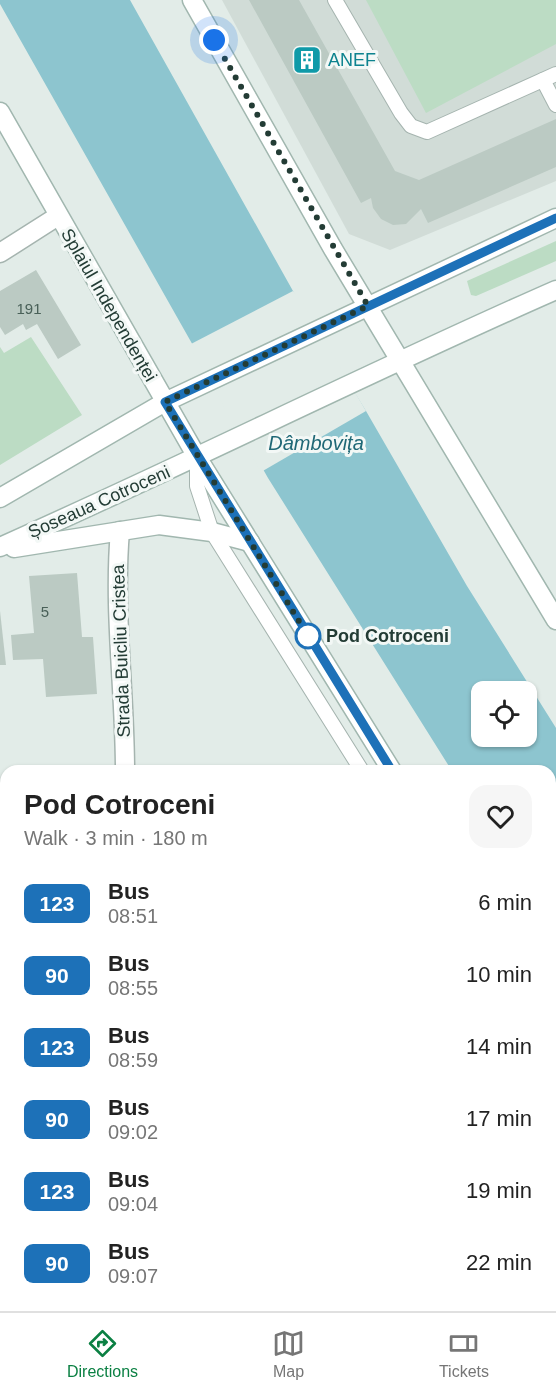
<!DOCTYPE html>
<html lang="en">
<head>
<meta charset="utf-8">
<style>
	body { margin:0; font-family:Helvetica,sans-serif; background:#f6f6f6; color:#222; height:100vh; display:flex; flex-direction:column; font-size:22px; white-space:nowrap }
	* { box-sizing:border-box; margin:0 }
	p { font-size:20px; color:#767676 }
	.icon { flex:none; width:33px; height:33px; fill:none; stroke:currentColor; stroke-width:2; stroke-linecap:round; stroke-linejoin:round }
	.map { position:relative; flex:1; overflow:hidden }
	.details { position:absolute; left:0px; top:765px; width:556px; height:546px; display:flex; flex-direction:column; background:#fff; border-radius:18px 18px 0 0; box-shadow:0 2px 4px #0004 }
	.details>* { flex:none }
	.badge { padding:0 12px; border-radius:9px; font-size:21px; line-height:39px }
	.buttons { position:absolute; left:471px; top:681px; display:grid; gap:12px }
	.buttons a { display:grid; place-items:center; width:66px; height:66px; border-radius:12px; background:#fff; box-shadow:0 2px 4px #0004; font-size:30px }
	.you { position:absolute; width:30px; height:30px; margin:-15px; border:4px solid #fff; border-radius:50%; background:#1a73e8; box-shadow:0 0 0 9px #1a73e833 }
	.map>.badge { position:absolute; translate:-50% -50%; box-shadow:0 0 0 3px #fff }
	.round { display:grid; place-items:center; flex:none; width:63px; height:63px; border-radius:18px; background:#f6f6f6 }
	.head { display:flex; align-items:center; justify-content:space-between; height:102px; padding:0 24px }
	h1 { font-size:28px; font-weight:700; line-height:45px }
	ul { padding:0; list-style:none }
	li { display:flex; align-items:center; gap:18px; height:72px; padding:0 24px }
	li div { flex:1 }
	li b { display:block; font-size:22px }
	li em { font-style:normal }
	li .badge { min-width:66px; font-weight:700; text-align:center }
	.tab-bar { display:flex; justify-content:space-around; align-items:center; height:84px; border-top:2px solid #e0e0e0; background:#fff; font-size:16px; color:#767676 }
	.tab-bar a { display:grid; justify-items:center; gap:3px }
	.tab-bar .selected { color:#0b8043 }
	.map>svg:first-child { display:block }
	.built { fill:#d1dcd7 }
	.green { fill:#bcdcc4 }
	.water { fill:#8dc5cf; fill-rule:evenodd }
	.pier { fill:#e2ece8 }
	.building { fill:#bbcac3 }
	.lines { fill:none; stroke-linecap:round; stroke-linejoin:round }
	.service-casing { stroke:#a5b4af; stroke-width:16 }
	.minor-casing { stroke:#a5b4af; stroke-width:21 }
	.secondary-casing { stroke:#a1b7af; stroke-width:21 }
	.service { stroke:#fff; stroke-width:14 }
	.minor { stroke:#fff; stroke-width:18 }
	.secondary { stroke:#fff; stroke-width:18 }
	.line-casing { stroke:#fff; stroke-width:14 }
	.line { stroke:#1d71b8; stroke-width:9 }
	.walk { stroke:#233c35; stroke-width:6; stroke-dasharray:0 10.8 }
	.stop-dot { fill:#fff; stroke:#1d71b8; stroke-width:3 }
	.labels { text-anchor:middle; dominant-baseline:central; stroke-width:6; stroke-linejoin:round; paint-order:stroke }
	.number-label { font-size:15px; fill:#496058 }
	.culture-label { font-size:18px; fill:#0d838f; stroke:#f3f8f6; text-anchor:start }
	.street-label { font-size:18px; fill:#233c35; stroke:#f3f8f6 }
	.stop-label { font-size:18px; font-weight:bold; fill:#233c35; stroke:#f3f8f6; text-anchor:start }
	.water-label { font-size:20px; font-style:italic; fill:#1f6876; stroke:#f3f8f6 }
</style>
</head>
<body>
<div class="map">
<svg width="556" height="1311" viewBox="0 0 556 1311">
	<rect width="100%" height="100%" fill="#e2ece8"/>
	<!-- built -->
	<g class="built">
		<path d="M222 0H556V181L390 250 349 234Z"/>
		<path d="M0 1184H6V1305H550V1191H556V1311H0Z"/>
	</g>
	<!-- green -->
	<g class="green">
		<path d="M366 0H556V44L426 113Z"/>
		<path d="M556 241V261L476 296 471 295 467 281Z"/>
		<path d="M31 337 82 415 0 465V347L4 353Z"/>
	</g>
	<!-- water -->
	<path class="water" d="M0 0H130L293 291 366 411 467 586 556 728V938L550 929V771H452L268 478 0 4ZM482 692H526V736H482Z"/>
	<!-- pier -->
	<path class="pier" d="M293 291 301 300 366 411 261 472 189 345Z"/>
	<!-- building -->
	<g class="building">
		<path d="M249 0H299L395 171 419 180 556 119V167L428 223 421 209 406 224 393 225 381 219 373 208 371 198 361 203Z"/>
		<path d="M36 270 81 345 58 359 37 324 26 330 23 324 5 335 0 327V291Z"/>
		<path d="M77 573 82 637H93L97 694 46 697 43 659 13 660 11 635 34 633 29 576Z"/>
		<path d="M0 611 6 665H0Z"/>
		<path d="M6 995V1051L4 1054 0 1051V1002Z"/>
		<path d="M6 1056V1092L0 1100V1063Z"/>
	</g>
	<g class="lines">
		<!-- service casing -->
		<g class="service-casing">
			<g id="service">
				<path d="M335 0 401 113 411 126 427 132 556 74"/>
				<path d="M543 80 556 105"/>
				<path d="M197 457V486L212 532 362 771"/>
				<path d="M550 1074 556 1083"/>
				<path d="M0 1149 6 1253"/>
				<path d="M9 1305V1311"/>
				<path d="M222 1311 233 1305"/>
				<path d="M439 1311 440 1305"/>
				<path d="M511 1311 512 1305"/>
			</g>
		</g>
		<!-- minor casing -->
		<g class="minor-casing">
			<g id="minor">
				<path d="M0 253 58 216"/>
				<path d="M120 531C113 610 125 691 125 771"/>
				<path d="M0 959 6 952"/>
				<path d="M550 1133H556"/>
				<path d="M0 1148H6"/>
			</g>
		</g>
		<!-- secondary casing -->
		<g class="secondary-casing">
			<g id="secondary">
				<path d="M192 0 333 249 556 620"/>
				<path d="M0 112 197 457 392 771"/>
				<path d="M0 498 165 402 556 218"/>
				<path d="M0 547C187 464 369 372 556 290"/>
				<path d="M14 548 159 525 212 532 250 542"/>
				<path d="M550 1025 556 1034"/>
			</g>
		</g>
		<!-- service -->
		<use href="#service" class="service"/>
		<!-- minor -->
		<use href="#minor" class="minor"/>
		<!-- secondary -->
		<use href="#secondary" class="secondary"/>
	</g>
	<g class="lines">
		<!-- line casing -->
		<g class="line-casing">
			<path id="line" d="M392 771 165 402 556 218"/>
		</g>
		<!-- line -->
		<use href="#line" class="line"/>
		<!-- walk -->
		<path class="walk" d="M214 40 368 306 165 402 308 636"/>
	</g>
	<!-- icons -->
	<defs>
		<g id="building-square" transform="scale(1.5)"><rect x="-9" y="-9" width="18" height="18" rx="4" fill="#0f9aa8" stroke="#f3f8f6"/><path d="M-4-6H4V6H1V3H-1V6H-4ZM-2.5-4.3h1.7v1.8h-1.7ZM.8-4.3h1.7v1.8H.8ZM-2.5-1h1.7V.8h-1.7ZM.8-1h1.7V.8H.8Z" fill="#fff"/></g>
	</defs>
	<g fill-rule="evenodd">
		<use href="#building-square" x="307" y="60"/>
	</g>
	<!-- markers -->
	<circle class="stop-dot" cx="308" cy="636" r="12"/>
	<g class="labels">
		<!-- number labels -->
		<g class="number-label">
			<text x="29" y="308">191</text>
			<text x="45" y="611">5</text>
		</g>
		<!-- culture labels -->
		<g class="culture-label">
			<text x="328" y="60">ANEF</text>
		</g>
		<!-- street labels -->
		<g class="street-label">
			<text transform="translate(109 305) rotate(60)">Splaiul Independenței</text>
			<text transform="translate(99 502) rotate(-24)">Șoseaua Cotroceni</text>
			<text transform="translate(121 651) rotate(-92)">Strada Buicliu Cristea</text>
		</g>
		<!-- stop labels -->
		<g class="stop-label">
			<text x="326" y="636">Pod Cotroceni</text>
		</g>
		<!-- water labels -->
		<g class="water-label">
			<text x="316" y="443">Dâmbovița</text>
		</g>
	</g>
</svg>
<div class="buttons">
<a><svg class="icon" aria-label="locate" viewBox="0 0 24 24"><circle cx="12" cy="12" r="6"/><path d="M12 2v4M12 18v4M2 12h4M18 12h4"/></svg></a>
</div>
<div class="you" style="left:214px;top:40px"></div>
<section class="details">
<div class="head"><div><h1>Pod Cotroceni</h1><p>Walk · 3 min · 180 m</p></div><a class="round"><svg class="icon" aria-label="heart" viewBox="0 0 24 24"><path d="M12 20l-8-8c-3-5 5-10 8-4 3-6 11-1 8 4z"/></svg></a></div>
<ul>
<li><span class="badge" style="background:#1d71b8;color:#fff">123</span><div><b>Bus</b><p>08:51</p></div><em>6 min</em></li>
<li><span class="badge" style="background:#1d71b8;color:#fff">90</span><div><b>Bus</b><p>08:55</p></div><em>10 min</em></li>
<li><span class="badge" style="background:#1d71b8;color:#fff">123</span><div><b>Bus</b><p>08:59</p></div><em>14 min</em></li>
<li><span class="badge" style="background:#1d71b8;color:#fff">90</span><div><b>Bus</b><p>09:02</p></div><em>17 min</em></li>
<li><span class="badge" style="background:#1d71b8;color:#fff">123</span><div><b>Bus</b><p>09:04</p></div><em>19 min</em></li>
<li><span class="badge" style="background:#1d71b8;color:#fff">90</span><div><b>Bus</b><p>09:07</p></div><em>22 min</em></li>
</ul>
</section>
</div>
<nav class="tab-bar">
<a class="selected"><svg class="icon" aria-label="directions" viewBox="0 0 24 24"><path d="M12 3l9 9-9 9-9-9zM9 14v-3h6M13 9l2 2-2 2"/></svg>Directions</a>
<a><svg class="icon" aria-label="map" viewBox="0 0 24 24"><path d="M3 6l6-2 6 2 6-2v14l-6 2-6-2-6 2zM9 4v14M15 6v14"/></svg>Map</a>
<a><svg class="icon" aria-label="tickets" viewBox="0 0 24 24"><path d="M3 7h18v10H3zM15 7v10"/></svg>Tickets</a>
</nav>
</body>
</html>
